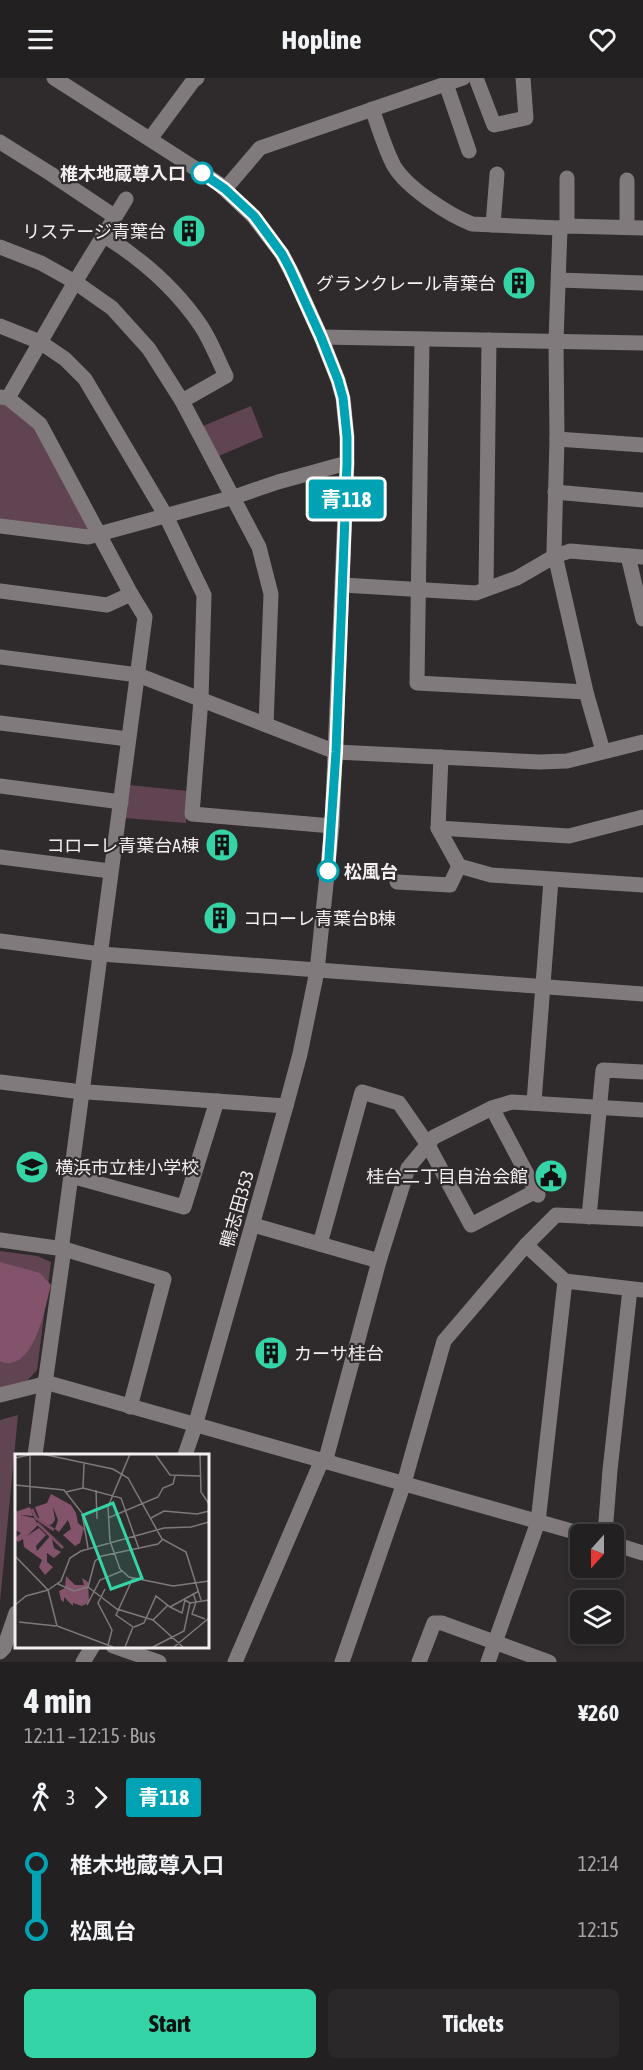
<!DOCTYPE html>
<html lang="en">
<head>
<meta charset="utf-8">
<style>
	body { margin:0; font-family:"Asap Condensed","Noto Sans JP",sans-serif; background:#2b282a; color:#f1f3f6; height:100vh; display:flex; flex-direction:column; font-size:22px; white-space:nowrap }
	* { box-sizing:border-box; margin:0 }
	p { font-size:20px; color:#a3a3a5 }
	.icon { flex:none; width:33px; height:33px; fill:none; stroke:currentColor; stroke-width:2; stroke-linecap:round; stroke-linejoin:round }
	.map { position:relative; height:1584px; overflow:hidden }
	.panel { display:flex; flex-direction:column; background:#232021; flex:1 }
	.panel>* { flex:none }
	.badge { padding:0 12px; border-radius:4px; font-size:21px; line-height:39px }
	.needle { width:39px; rotate:201deg }
	.fabs { position:absolute; left:570px; top:1446px; display:grid; gap:12px }
	.fabs a { display:grid; place-items:center; width:54px; height:54px; border-radius:9px; background:#232021; box-shadow:0 3px 9px #0003,0 0 0 2px #403e3f; font-size:30px }
	.map>.badge { position:absolute; translate:-50% -50%; box-shadow:0 0 0 3px #fff }
	.legs { display:flex; align-items:center; gap:9px; height:66px; padding:0 24px; font-size:20px }
	.legs p { margin-inline-start:auto }
	.summary { display:flex; align-items:center; justify-content:space-between; height:102px; padding:0 24px }
	h1 { font-size:33px; font-weight:700; line-height:45px }
	.cta { display:flex; gap:12px; margin-top:auto; padding:12px 24px }
	.cta a { flex:1; height:69px; border-radius:9px; background:#35d4a7; color:#111; font-size:24px; font-weight:700; line-height:69px; text-align:center }
	.cta a+a { background:#2b282a; color:#f1f3f6 }
	ul { padding:0 24px; list-style:none }
	li { display:flex; align-items:center; gap:21px; height:66px; font-size:22px }
	li i { display:grid; place-items:center; width:9px; height:100%; margin:0 8px; background:currentColor }
	li i::after { content:''; width:15px; height:15px; margin:-8px; border:4px solid; border-radius:50%; background:#232021 }
	li p { margin-inline-start:auto }
	li:first-child i { background:linear-gradient(#0000 50%,currentColor 0) }
	li:last-child i { background:linear-gradient(currentColor 50%,#0000 0) }
	header { display:flex; justify-content:space-between; align-items:center; height:78px; padding:0 24px; background:#232021; font-size:27px; font-weight:700 }
	.map>svg:first-child { display:block }
	.green { fill:#614452 }
	.forest { fill:#83536b }
	.lines { fill:none; stroke-linecap:round; stroke-linejoin:round }
	.minor { stroke:#817a7d; stroke-width:15 }
	.line-1-casing { stroke:#fff; stroke-width:14 }
	.line-1 { stroke:#00a3b4; stroke-width:9 }
	.stop-1-dot { fill:#fff; stroke:#00a3b4; stroke-width:3 }
	.labels { text-anchor:middle; dominant-baseline:central; stroke-width:4.5; stroke-linejoin:round; paint-order:stroke }
	.stop-label { font-size:18px; font-weight:bold; fill:#f3eff0; stroke:#2f2a2c; text-anchor:end }
	.poi-label { font-size:18px; fill:#f3eff0; stroke:#2f2a2c; text-anchor:end }
	.street-label { font-size:18px; fill:#f3eff0; stroke:#2f2a2c }
	.inset-river { fill:none; stroke:#7c4c64; stroke-width:3 }
	.inset-road { fill:none; stroke:#7d797a; stroke-width:1.5 }
	.view { fill:#35d4a7; fill-opacity:0.15; stroke:#35d4a7; stroke-width:3 }
	.inset-edge { fill:none; stroke:#f3eff0; stroke-width:3 }
</style>
</head>
<body>
<header><svg class="icon" aria-label="menu" viewBox="0 0 24 24"><path d="M4 6h16M4 12h16M4 18h16"/></svg>Hopline<svg class="icon" aria-label="heart" viewBox="0 0 24 24"><path d="M12 20l-8-8c-3-5 5-10 8-4 3-6 11-1 8 4z"/></svg></header>
<div class="map">
<svg width="643" height="1584" viewBox="0 0 643 1584">
	<rect width="100%" height="100%" fill="#2f2a2c"/>
	<!-- green -->
	<g class="green">
		<path d="M0 320 40 346 99 456 0 448Z"/>
		<path d="M251 328 263 359 219 378 203 348Z"/>
		<path d="M129 707 188 713 186 745 125 740Z"/>
		<path d="M0 1173 37 1178 51 1184 37 1292 25 1305 0 1311Z"/>
		<path d="M18 1337 0 1524V1342Z"/>
	</g>
	<!-- forest -->
	<path class="forest" d="M0 1184 40 1195 51 1207C45 1229 37 1281 10 1285 6 1286 3 1284 0 1283Z"/>
	<g class="lines">
		<!-- minor -->
		<g class="minor">
			<path d="M54 0 218 105 253 138 282 176 294 199 321 259 338 302 343 320 347 359V385L332 748 317 893 300 976 286 1028 195 1348 185 1377"/>
			<path d="M476 0 494 47 526 40 523 0"/>
			<path d="M446 6 469 73"/>
			<path d="M372 31C379 50 385 71 394 88 407 110 449 137 472 146L560 150 567 148 643 150"/>
			<path d="M150 61 193 3 197 0"/>
			<path d="M0 64 51 96 114 138"/>
			<path d="M567 100V148"/>
			<path d="M627 102V149"/>
			<path d="M225 111 260 70 463 0"/>
			<path d="M493 147 497 96"/>
			<path d="M560 150 556 263 557 361 554 473 586 614 603 673"/>
			<path d="M103 157C142 181 176 211 201 248 211 263 218 282 226 298L182 323"/>
			<path d="M0 169 41 185 75 204 112 230 149 271 182 323 259 469 271 516 266 647"/>
			<path d="M559 202 643 205"/>
			<path d="M0 248 40 264 65 281 85 301 166 438 204 517 201 621 192 736 332 748"/>
			<path d="M321 259 643 265"/>
			<path d="M422 262 417 605 586 614"/>
			<path d="M0 319 8 320 40 346 131 516 145 539 62 1165 64 1171 35 1377"/>
			<path d="M8 320 75 204 126 121"/>
			<path d="M557 361 643 367"/>
			<path d="M555 414 643 422"/>
			<path d="M0 448 88 459 234 419 278 404 347 385"/>
			<path d="M628 478 643 541"/>
			<path d="M343 507 476 515 517 500 555 478 570 473 643 479"/>
			<path d="M486 510 489 262"/>
			<path d="M0 513 107 527 131 516"/>
			<path d="M0 579 138 597 336 674 539 684 567 683 643 664"/>
			<path d="M0 645 128 661"/>
			<path d="M441 679 438 750 459 788 491 797 643 807"/>
			<path d="M0 708 121 724"/>
			<path d="M438 750 569 758 643 739"/>
			<path d="M0 779 110 793"/>
			<path d="M397 804 450 807 459 788"/>
			<path d="M0 863 101 876 643 916"/>
			<path d="M0 1004 74 1013 286 1028"/>
			<path d="M534 1024 551 802"/>
			<path d="M492 1030 538 1117"/>
			<path d="M71 1098 184 1129 217 1023"/>
			<path d="M589 1139 603 992 643 994"/>
			<path d="M253 1147 379 1183"/>
			<path d="M0 1162 64 1171 164 1201 130 1329"/>
			<path d="M320 1166 362 1014 399 1025 428 1067 471 1147 536 1113"/>
			<path d="M526 1167 565 1203 643 1212"/>
			<path d="M0 1317 44 1306H52L582 1456"/>
			<path d="M605 1456 610 1392 630 1211"/>
			<path d="M614 1466 643 1475"/>
			<path d="M113 1568 159 1584"/>
			<path d="M0 1574 4 1570 16 1535"/>
			<path d="M83 1584 93 1568"/>
			<path d="M235 1584 322 1382 327 1377 379 1183 408 1090 434 1059 492 1030 512 1024 643 1032"/>
			<path d="M342 1584 404 1405 444 1263 526 1167 556 1137 643 1141"/>
			<path d="M419 1584 434 1545H442L549 1584"/>
			<path d="M488 1584 538 1444 565 1203"/>
		</g>
	</g>
	<g class="lines">
		<!-- line-1 casing -->
		<g class="line-1-casing">
			<path id="line-1" d="M202 95 225 111 254 138 282 176 290 191 321 259 338 302 343 320 347 359V385L336 674 328 793"/>
		</g>
		<!-- line-1 -->
		<use href="#line-1" class="line-1"/>
	</g>
	<!-- icons -->
	<defs>
		<g id="building-disc" transform="scale(1.725)"><circle r="9.5" fill="#35d4a7" stroke="#2f2a2c"/><path d="M-4-6H4V6H1V3H-1V6H-4ZM-2.5-4.3h1.7v1.8h-1.7ZM.8-4.3h1.7v1.8H.8ZM-2.5-1h1.7V.8h-1.7ZM.8-1h1.7V.8H.8Z" fill="#111"/></g>
		<g id="school-disc" transform="scale(1.725)"><circle r="9.5" fill="#35d4a7" stroke="#2f2a2c"/><path d="M0-5L7-2L0 1L-7-2ZM-4 1L0 2.5L4 1V4Q0 6-4 4Z" fill="#111"/></g>
		<g id="civic-disc" transform="scale(1.725)"><circle r="9.5" fill="#35d4a7" stroke="#2f2a2c"/><path d="M-.6-6.5H3V-4.5H.6V-3L4-1V1h2V6H-6V1h2V-1L-.6-3ZM-1.2 2.5V6h2.4V2.5Z" fill="#111"/></g>
	</defs>
	<g fill-rule="evenodd">
		<use href="#building-disc" x="189" y="153"/>
		<use href="#building-disc" x="519" y="205"/>
		<use href="#building-disc" x="222" y="767"/>
		<use href="#building-disc" x="220" y="840"/>
		<use href="#school-disc" x="32" y="1089"/>
		<use href="#civic-disc" x="551" y="1098"/>
		<use href="#building-disc" x="271" y="1275"/>
	</g>
	<!-- markers -->
	<g class="stop-1-dot">
		<circle cx="202" cy="95" r="10"/>
		<circle cx="328" cy="793" r="10"/>
	</g>
	<g class="labels">
		<!-- stop labels -->
		<g class="stop-label">
			<text x="186" y="95">椎木地蔵尊入口</text>
			<text x="344" y="793" text-anchor="start">松風台</text>
		</g>
		<!-- poi labels -->
		<g class="poi-label">
			<text x="166" y="153">リステージ青葉台</text>
			<text x="496" y="205">グランクレール青葉台</text>
			<text x="199" y="767">コローレ青葉台A棟</text>
			<text x="243" y="840" text-anchor="start">コローレ青葉台B棟</text>
			<text x="55" y="1089" text-anchor="start">横浜市立桂小学校</text>
			<text x="528" y="1098">桂台二丁目自治会館</text>
			<text x="294" y="1275" text-anchor="start">カーサ桂台</text>
		</g>
		<!-- street labels -->
		<g class="street-label">
			<text transform="translate(237 1131) rotate(-74)">鴨志田353</text>
		</g>
	</g>
	<!-- overview -->
	<g transform="translate(15 1376)">
		<rect width="194" height="194" fill="#2f2a2c"/>
		<path d="M36 40 56 51 61 59 63 69 69 74 65 89 60 92 48 81 56 75 53 66 44 78 40 75 43 66 38 53 40 66 37 70 32 72 25 66 20 53 32 49ZM15 53 18 62 5 61 19 64 23 71 12 82 24 74 31 81 21 92 22 97 36 81 39 94 46 98 39 104 32 99V108L38 113 30 121 24 113 27 106 9 93 8 85 3 88 0 84 6 79 0 76V58ZM51 122 60 131H69L67 124 73 128 74 148 67 152 58 149V152L49 143V148L46 146 44 137 50 134Z" fill="#83536b"/>
		<path class="inset-river" d="M17 55 21 64 39 76M22 69 48 94"/>
		<path class="inset-road" d="M27 0 98 15 113 24 147 85 171 98 186 146M115 0 93 53 95 87 105 115 114 123 158 132 194 127M140 0 155 21 186 22M185 0 186 38 194 50M0 4 19 0M0 31 49 36 67 59 73 94M68 34 69 10M81 36 82 65M51 38 68 34 106 44 124 95M15 50V2M93 64 143 43 148 34 158 30 160 22M136 64 149 57 182 60 194 57M0 102 33 136 42 172 98 193M43 130 59 137 73 133M73 133 102 155 138 166 168 193M73 133 80 107 87 102 143 90 148 85M90 135 83 149 97 176 93 191M33 136 46 127 55 104 66 97 149 74 176 73 194 68M178 139 181 148 177 160 190 165M0 151 11 142 33 136M72 151 85 126 107 117M155 153 167 159 170 146 175 149M138 166 153 151M4 168 41 172M119 173 129 169 141 142 155 153 184 137M110 193 118 173 101 161 118 124M138 193 169 177 175 149 194 146M159 193 194 164"/>
		<path class="view" d="M98 49 127 124 96 135 68 61Z"/>
		<rect width="194" height="194" class="inset-edge"/>
	</g>
</svg>
<div class="fabs">
<a><svg class="needle" viewBox="-14 -14 28 28"><path d="M0-13l5 13h-10z" fill="#e53935"/><path d="M0 13l5-13h-10z" fill="#a3a3a5"/></svg></a>
<a><svg class="icon" aria-label="layers" viewBox="0 0 24 24"><path d="M12 4l9 5-9 5-9-5zM3 14l9 5 9-5"/></svg></a>
</div>
<b class="badge" style="left:346px;top:421px;background:#00a3b4;color:#fff">青118</b>
</div>
<section class="panel">
<div class="summary"><div><h1>4 min</h1><p>12:11 – 12:15 · Bus</p></div><b>¥260</b></div>
<div class="legs"><svg class="icon" aria-label="walk" viewBox="0 0 24 24"><circle cx="13" cy="4" r="2"/><path d="M13 8l-2 6 4 7M11 14l-3 7M7 12l3-4h3l4 4"/></svg>3<svg class="icon" aria-label="forward" viewBox="0 0 24 24"><path d="M9 5l7 7-7 7"/></svg><b class="badge" style="background:#00a3b4;color:#fff">青118</b></div>
<ul>
<li><i style="color:#00a3b4"></i><b>椎木地蔵尊入口</b><p>12:14</p></li>
<li><i style="color:#00a3b4"></i><b>松風台</b><p>12:15</p></li>
</ul>
<div class="cta"><a>Start</a><a>Tickets</a></div>
</section>
</body>
</html>
